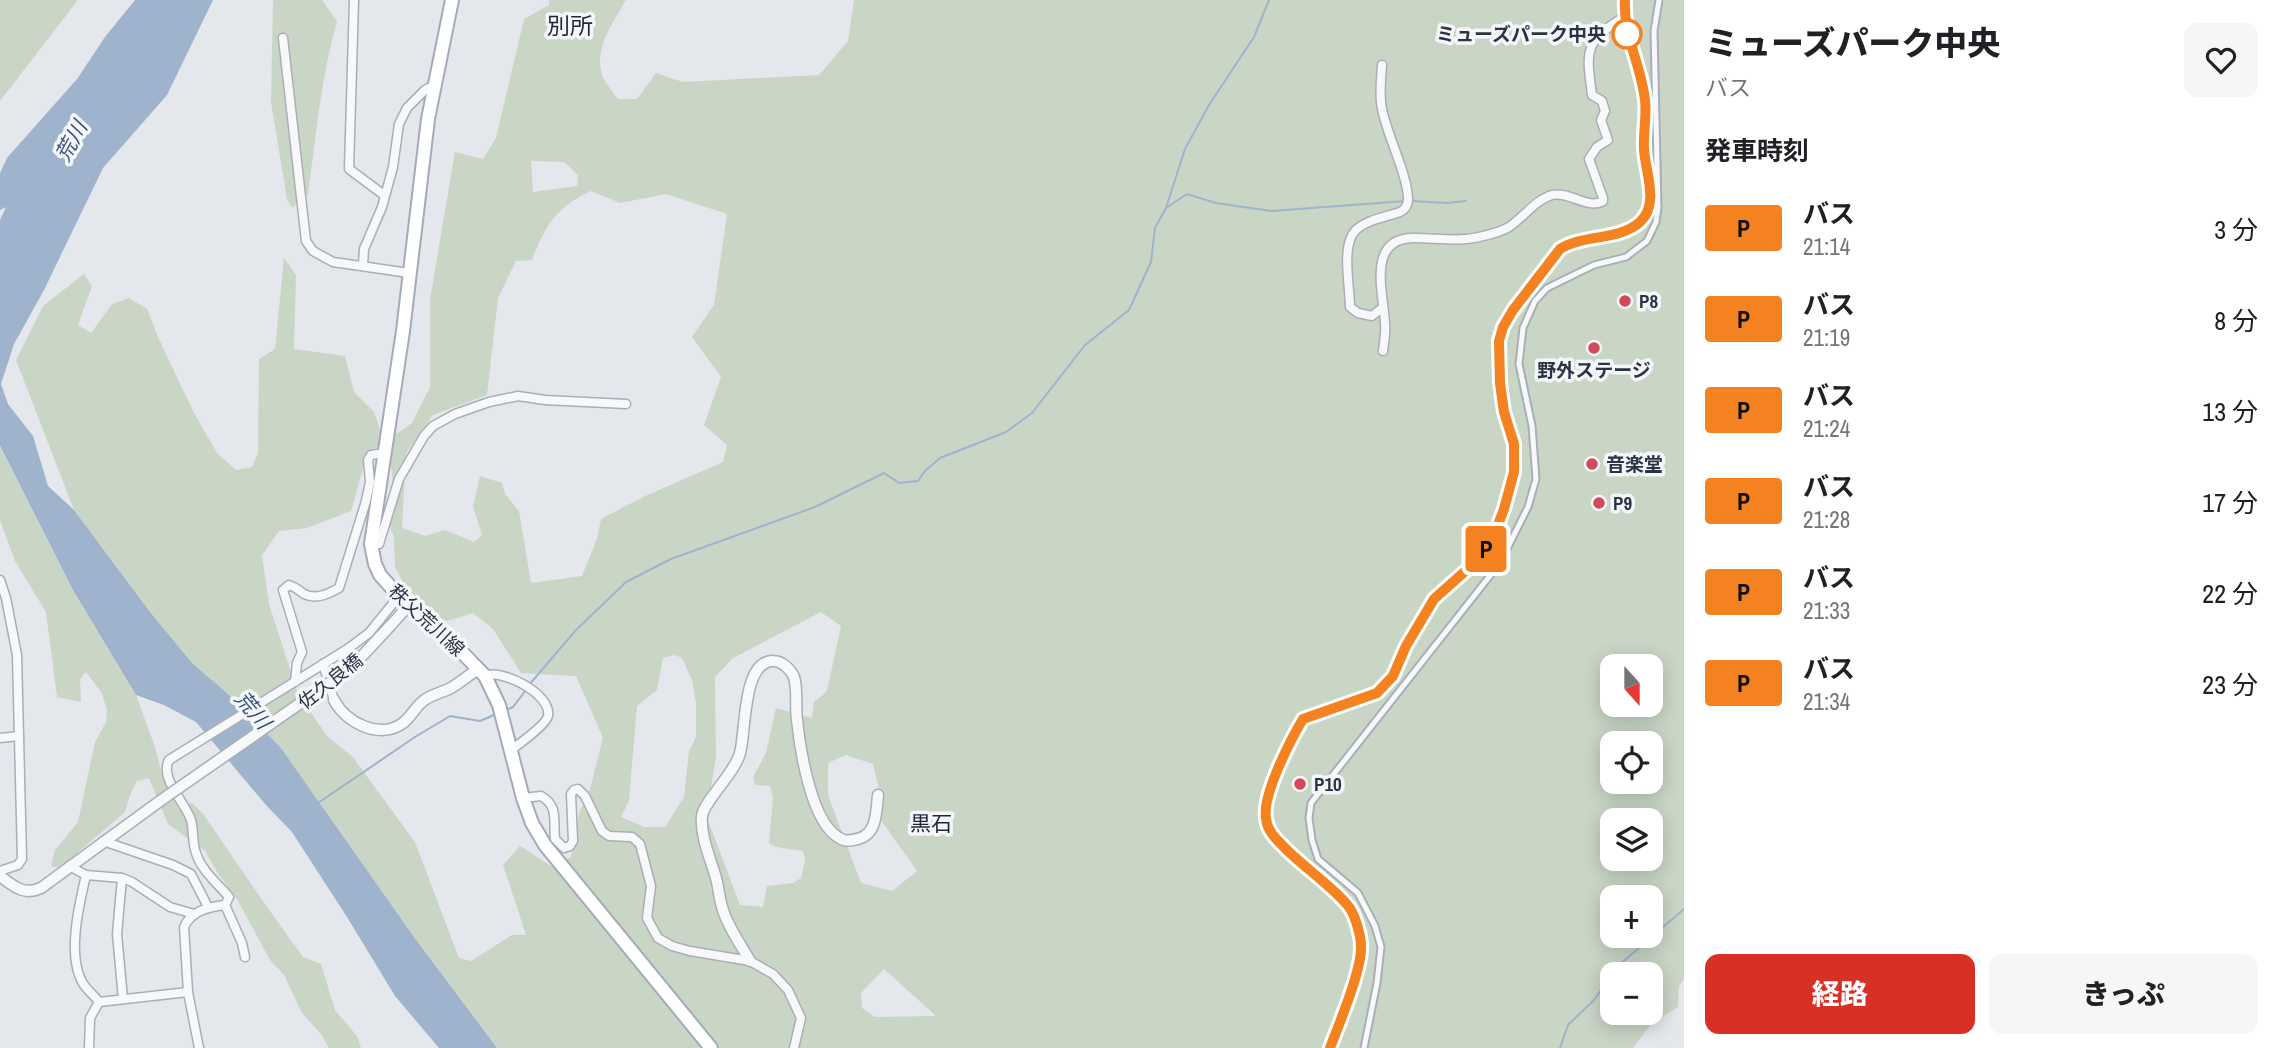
<!DOCTYPE html>
<html lang="ja">
<head>
<meta charset="utf-8">
<style>
	body { margin:0; font-family:"Archivo Narrow","Noto Sans JP",sans-serif; background:#f6f6f6; color:#202124; height:100vh; display:flex; flex-direction:column; font-size:26px; white-space:nowrap }
	* { box-sizing:border-box; margin:0 }
	p { font-size:23px; color:#757577 }
	.icon { flex:none; width:38px; height:38px; fill:none; stroke:currentColor; stroke-width:2; stroke-linecap:round; stroke-linejoin:round }
	.map { position:relative; flex:1; overflow:hidden }
	.side { display:flex; flex-direction:column; background:#fff; width:595px }
	.side>* { flex:none }
	.badge { padding:0 14px; border-radius:5px; font-size:24px; line-height:46px }
	.needle { width:46px; rotate:159deg }
	.controls { position:absolute; left:1600px; top:654px; display:grid; gap:14px }
	.controls a { display:grid; place-items:center; width:63px; height:63px; border-radius:14px; background:#fff; box-shadow:0 4px 18px #0003; font-size:35px }
	.map>.badge { position:absolute; translate:-50% -50%; box-shadow:0 0 0 4px #fff }
	h2 { padding:0 21px; font-size:26px; line-height:63px }
	.round { display:grid; place-items:center; flex:none; width:74px; height:74px; border-radius:14px; background:#f6f6f6 }
	.head { display:flex; align-items:center; justify-content:space-between; height:119px; padding:0 21px }
	h1 { font-size:33px; font-weight:800; line-height:52px }
	.primary-button { display:flex; gap:14px; margin-top:auto; padding:14px 21px }
	.primary-button a { flex:1; height:80px; border-radius:14px; background:#d93025; color:#fff; font-size:28px; font-weight:800; line-height:80px; text-align:center }
	.primary-button a+a { background:#f6f6f6; color:#202124 }
	ul { padding:0; list-style:none }
	li { display:flex; align-items:center; gap:21px; height:91px; padding:0 21px }
	li div { flex:1 }
	li b { display:block; font-size:26px }
	li em { font-style:normal }
	li .badge { min-width:77px; font-weight:700; text-align:center }
	main { display:flex; flex:1; min-height:0 }
	.map>svg:first-child { display:block }
	.green { fill:#c9d6c5; fill-rule:evenodd }
	.water { fill:#9fb4cc }
	.lines { fill:none; stroke-linecap:round; stroke-linejoin:round }
	.stream { stroke:#9fb4cc; stroke-width:2 }
	.pedestrian-casing { stroke:#a9aeb7; stroke-width:9 }
	.minor-casing { stroke:#a9aeb7; stroke-width:11 }
	.tertiary-casing { stroke:#a9aeb7; stroke-width:13 }
	.primary-casing { stroke:#a3abb8; stroke-width:16 }
	.pedestrian { stroke:#f7f8fa; stroke-width:5 }
	.minor { stroke:#f7f8fa; stroke-width:8 }
	.tertiary { stroke:#f7f8fa; stroke-width:10 }
	.primary { stroke:#fff; stroke-width:12 }
	.tertiary-bridge-casing { stroke:#a9aeb7; stroke-width:13; stroke-linecap:butt }
	.tertiary-bridge { stroke:#f7f8fa; stroke-width:10 }
	.line-casing { stroke:#fff; stroke-width:16 }
	.line { stroke:#f58220; stroke-width:10 }
	.stop-dot { fill:#fff; stroke:#f58220; stroke-width:3.5 }
	.poi-dot { fill:#d1495b; stroke:#f4f6f9; stroke-width:2.5 }
	.labels { text-anchor:middle; dominant-baseline:central; stroke-width:7; stroke-linejoin:round; paint-order:stroke }
	.stop-label { font-size:19px; font-weight:bold; fill:#2b3445; stroke:#f4f6f9; text-anchor:end }
	.poi-label { font-size:19px; font-weight:bold; fill:#2b3445; stroke:#f4f6f9; text-anchor:start }
	.street-label { font-size:19px; fill:#2b3445; stroke:#f4f6f9 }
	.water-label { font-size:21px; font-style:italic; fill:#34527a; stroke:#f4f6f9 }
	.neighbourhood-label { font-size:21px; fill:#1d2536; stroke:#f4f6f9 }
	.quarter-label { font-size:23px; fill:#1d2536; stroke:#f4f6f9 }
</style>
</head>
<body>
<main>
<div class="map">
<svg width="1684" height="1048" viewBox="0 0 1684 1048">
	<rect width="100%" height="100%" fill="#e4e7ec"/>
	<!-- green -->
	<g class="green">
		<path d="M0 0H78L0 101Z"/>
		<path d="M273 0H322L337 21C321 77 316 136 308 194L292 208 287 199 271 102Z"/>
		<path d="M549 0H626C613 23 594 47 602 75 605 83 613 92 618 99H637L656 73 683 82 819 75 848 41 854 0H1684V979L1679 986 1678 1007 1652 1023 1633 1048H497L414 937 281 748 227 693 193 664 150 612 74 510 16 360 43 306 84 274 92 286 78 325 91 333 112 304 129 298 147 309 158 337 193 411 217 453 236 470 252 467 258 453 259 359 275 349 284 258 296 275 294 349 345 356 354 392 374 412 381 433H398L412 423 430 387V299L455 152 483 159 496 138 524 19 549 5ZM531 161 564 162 578 175 577 186 533 192ZM591 191 620 203 666 194 727 214 714 305 692 337 721 377 704 425 727 445 723 462 643 497 601 519 597 539 582 576 531 583 519 511 505 494 502 483 480 476 473 507 482 535 474 542 445 530 425 536 402 528 406 453 433 415 487 395 498 298 516 261 532 260C545 226 557 206 591 191ZM380 445 390 454 395 505 388 522 394 537 395 567 406 588 444 622 473 613 493 629 521 673 576 676 603 738 590 789 579 813 571 857 551 866 520 846 503 865 526 935H512L471 961 459 958 415 842 352 756 327 736 298 694 269 604 262 555 279 531 307 528 351 511 367 454ZM821 612 841 626 827 691 814 702 812 718 776 708 766 753 753 777 755 785 770 786 773 798 769 843 776 847 803 851 805 860 801 878 793 883 767 886 763 907 740 905 706 815 716 757 715 677 733 658ZM675 655 682 658 692 680 696 703V737L689 751 684 797 665 827H644L621 817 629 801 637 706 657 690 663 658ZM1612 667H1650V705H1612ZM1612 744H1650V782H1612ZM846 755 873 764 879 790 881 820 917 871 892 891 861 883 828 795V763ZM1612 821H1650V859H1612ZM1612 898H1650V936H1612ZM884 969 935 1015V1016L875 1017 862 1008 861 993ZM1612 975H1650V1013H1612Z"/>
		<path d="M0 447 73 590 136 695 155 747 163 778 179 805 192 803 204 815 262 900 303 957 321 964 335 1010 357 1036 361 1048H329L321 1034 302 1013 284 975 270 960 238 901 219 875 205 851 168 824 149 778 137 781 130 795 125 812 60 868 51 866 55 850 78 822 95 742 106 722 107 709 101 692 86 672 80 679 81 702 57 697 46 612 15 561 0 520Z"/>
	</g>
	<!-- water -->
	<path class="water" d="M135 0H213L167 95 103 168 44 290 14 344 1 384 8 404 33 436 48 486 74 510 150 612 193 664 227 693 281 748 414 937 497 1048H439L395 996 347 917 292 832 266 805 196 722 164 705 136 695 73 590 0 446V220L6 207 0 210V173L7 158 77 79 105 37Z"/>
	<g class="lines">
		<!-- stream -->
		<g class="stream">
			<path d="M1412 201 1447 203 1466 201"/>
			<path d="M1166 208 1187 194 1216 203 1271 211 1406 201"/>
			<path d="M529 685 576 630 626 582 671 559 815 507 884 473 899 483 918 481 925 471 940 458 1006 432 1032 413 1085 345 1129 310 1151 262 1155 228 1166 208 1185 149 1209 105 1254 37 1269 0"/>
			<path d="M506 710 513 707 526 690"/>
			<path d="M318 803 415 737 450 716 480 721 494 715"/>
			<path d="M1612 975 1618 966 1684 909"/>
			<path d="M1560 1048 1568 1025 1594 1000 1611 976"/>
		</g>
		<!-- pedestrian casing -->
		<g class="pedestrian-casing">
			<path id="pedestrian" d="M1364 1048 1377 983 1381 947 1375 926 1358 893 1318 859 1312 840 1309 818 1311 803 1500 563 1528 507 1536 479 1532 426 1519 364 1523 328 1535 301 1547 288 1594 265 1626 257 1647 241 1656 222 1658 208 1654 31 1659 0"/>
		</g>
		<!-- minor casing -->
		<g class="minor-casing">
			<g id="minor">
				<path d="M354 0 349 169 384 195"/>
				<path d="M283 38 306 241 313 251 333 262 409 273"/>
				<path d="M1382 65C1381 80 1379 95 1382 109 1387 135 1408 176 1408 199 1408 205 1406 209 1400 212 1386 217 1365 220 1355 231 1341 246 1350 287 1350 307L1358 313 1372 316 1382 308"/>
				<path d="M363 265 364 249 382 207 393 167 399 124 407 108 425 90 434 85"/>
				<path d="M1383 351C1384 342 1386 333 1385 324 1384 295 1365 237 1415 238 1436 238 1458 242 1479 237 1488 235 1501 232 1509 227 1524 217 1535 200 1552 195 1569 191 1588 210 1603 201V198L1589 159 1597 147 1608 140 1601 120 1605 111 1602 101 1592 95C1586 50 1584 42 1624 17"/>
				<path d="M371 544H379L399 479 424 436 433 426 455 414 489 402 518 396 545 400 626 404"/>
				<path d="M0 580 6 598 17 655 22 859 18 865 0 871"/>
				<path d="M323 664 334 700"/>
				<path d="M485 676C501 668 552 694 548 716 546 725 519 744 511 750"/>
				<path d="M295 682 297 663 302 652 283 590 289 585C296 587 298 590 304 594 316 600 328 594 339 588L366 501 370 482 368 460 371 455 384 453"/>
				<path d="M0 738 19 736"/>
				<path d="M523 798 541 796C559 806 553 821 555 839L564 848 570 846 573 841 571 794 574 790 578 789 585 796 602 831 609 836 632 837 640 844 651 886 647 918 658 938 672 946 690 951 750 961 773 974 788 990 801 1018 794 1048"/>
				<path d="M103 841 173 865 191 874 208 907"/>
				<path d="M69 866 86 875 122 878 132 882 170 907 194 914"/>
				<path d="M86 875C79 905 66 958 84 985 88 991 95 996 99 1002"/>
				<path d="M122 878 117 934 123 999"/>
				<path d="M225 905 242 943 245 957"/>
				<path d="M89 1048 90 1018 99 1002 188 992"/>
				<path d="M199 1048 188 992 184 927C191 911 208 907 225 905L229 897C218 884 201 870 196 853 192 843 194 831 191 820 185 802 159 778 169 760L349 648 369 633 399 596"/>
			</g>
		</g>
		<!-- tertiary casing -->
		<g class="tertiary-casing">
			<g id="tertiary">
				<path d="M390 626 410 604"/>
				<path d="M334 700C346 723 380 740 403 723 412 716 416 705 426 699 434 694 443 692 451 688 461 682 469 675 478 669"/>
				<path d="M0 876C13 886 24 896 41 888L160 801"/>
				<path d="M750 961C741 945 728 927 723 910 719 899 719 889 716 878 711 860 700 836 702 816 704 801 735 773 740 753 746 733 742 659 774 661 782 661 791 670 794 677 798 690 795 707 797 720 800 749 811 821 838 837 843 841 847 841 853 840 877 837 876 815 878 795"/>
				<path d="M1330 1048C1339 1024 1362 970 1361 946 1361 936 1356 919 1351 910 1342 893 1301 864 1285 848 1276 839 1267 831 1266 818 1262 796 1291 739 1303 719L1377 693 1393 676 1406 646 1434 599 1480 558 1493 538 1504 509 1514 472V444L1504 412 1500 383 1499 341 1503 327 1513 310 1560 249C1583 234 1619 241 1640 222 1660 204 1645 171 1644 149 1643 133 1647 116 1645 100 1641 65 1623 36 1625 0"/>
			</g>
		</g>
		<!-- primary casing -->
		<g class="primary-casing">
			<path id="primary" d="M452 0 428 119 403 331 371 544 375 564 380 575 399 596 451 641 485 676 499 705 523 798 532 823 545 845 711 1048"/>
		</g>
		<!-- pedestrian -->
		<use href="#pedestrian" class="pedestrian"/>
		<!-- minor -->
		<use href="#minor" class="minor"/>
		<!-- tertiary -->
		<use href="#tertiary" class="tertiary"/>
		<!-- primary -->
		<use href="#primary" class="primary"/>
		<!-- tertiary-bridge casing -->
		<g class="tertiary-bridge-casing">
			<path id="tertiary-bridge" d="M160 801 335 679 364 654 390 626"/>
		</g>
		<!-- tertiary-bridge -->
		<use href="#tertiary-bridge" class="tertiary-bridge"/>
	</g>
	<g class="lines">
		<!-- line casing -->
		<g class="line-casing">
			<path id="line" d="M1330 1048C1339 1024 1362 970 1361 946 1361 936 1356 919 1351 910 1341 893 1301 865 1285 848 1276 839 1267 831 1266 818 1262 795 1291 739 1303 719L1377 693 1393 676 1406 646 1434 599 1480 558 1493 538 1504 509 1514 472V444L1504 412 1500 383 1499 341 1503 327 1513 310 1560 249C1583 234 1619 241 1640 222 1660 204 1645 171 1644 149 1643 133 1647 116 1645 100 1641 65 1623 35 1625 0"/>
		</g>
		<!-- line -->
		<use href="#line" class="line"/>
	</g>
	<!-- markers -->
	<circle class="stop-dot" cx="1627" cy="34" r="14"/>
	<g class="poi-dot">
		<circle cx="1625" cy="301" r="7"/>
		<circle cx="1594" cy="348" r="7"/>
		<circle cx="1592" cy="464" r="7"/>
		<circle cx="1599" cy="503" r="7"/>
		<circle cx="1300" cy="784" r="7"/>
	</g>
	<g class="labels">
		<!-- stop labels -->
		<g class="stop-label">
			<text x="1606" y="34">ミューズパーク中央</text>
		</g>
		<!-- poi labels -->
		<g class="poi-label">
			<text x="1639" y="301">P8</text>
			<text x="1594" y="370" text-anchor="middle">野外ステージ</text>
			<text x="1606" y="464">音楽堂</text>
			<text x="1613" y="503">P9</text>
			<text x="1314" y="784">P10</text>
		</g>
		<!-- street labels -->
		<g class="street-label">
			<text transform="translate(427 620) rotate(43)">秩父荒川線</text>
			<text transform="translate(330 681) rotate(-39)">佐久良橋</text>
		</g>
		<!-- water labels -->
		<g class="water-label">
			<text transform="translate(71 141) rotate(-61)">荒川</text>
			<text transform="translate(253 710) rotate(50)">荒川</text>
		</g>
		<!-- neighbourhood labels -->
		<g class="neighbourhood-label">
			<text x="931" y="823">黒石</text>
		</g>
		<!-- quarter labels -->
		<g class="quarter-label">
			<text x="570" y="25">別所</text>
		</g>
	</g>
</svg>
<div class="controls">
<a><svg class="needle" viewBox="-14 -14 28 28"><path d="M0-13l5 13h-10z" fill="#e53935"/><path d="M0 13l5-13h-10z" fill="#757577"/></svg></a>
<a><svg class="icon" aria-label="locate" viewBox="0 0 24 24"><circle cx="12" cy="12" r="6"/><path d="M12 2v4M12 18v4M2 12h4M18 12h4"/></svg></a>
<a><svg class="icon" aria-label="layers" viewBox="0 0 24 24"><path d="M12 4l9 5-9 5-9-5zM3 14l9 5 9-5"/></svg></a>
<a>+</a>
<a>−</a>
</div>
<b class="badge" style="left:1486px;top:549px;background:#f58220;color:#111">P</b>
</div>
<section class="side">
<div class="head"><div><h1>ミューズパーク中央</h1><p>バス</p></div><a class="round"><svg class="icon" aria-label="heart" viewBox="0 0 24 24"><path d="M12 20l-8-8c-3-5 5-10 8-4 3-6 11-1 8 4z"/></svg></a></div>
<h2>発車時刻</h2>
<ul>
<li><span class="badge" style="background:#f58220;color:#111">P</span><div><b>バス</b><p>21:14</p></div><em>3 分</em></li>
<li><span class="badge" style="background:#f58220;color:#111">P</span><div><b>バス</b><p>21:19</p></div><em>8 分</em></li>
<li><span class="badge" style="background:#f58220;color:#111">P</span><div><b>バス</b><p>21:24</p></div><em>13 分</em></li>
<li><span class="badge" style="background:#f58220;color:#111">P</span><div><b>バス</b><p>21:28</p></div><em>17 分</em></li>
<li><span class="badge" style="background:#f58220;color:#111">P</span><div><b>バス</b><p>21:33</p></div><em>22 分</em></li>
<li><span class="badge" style="background:#f58220;color:#111">P</span><div><b>バス</b><p>21:34</p></div><em>23 分</em></li>
</ul>
<div class="primary-button"><a>経路</a><a>きっぷ</a></div>
</section>
</main>
</body>
</html>
